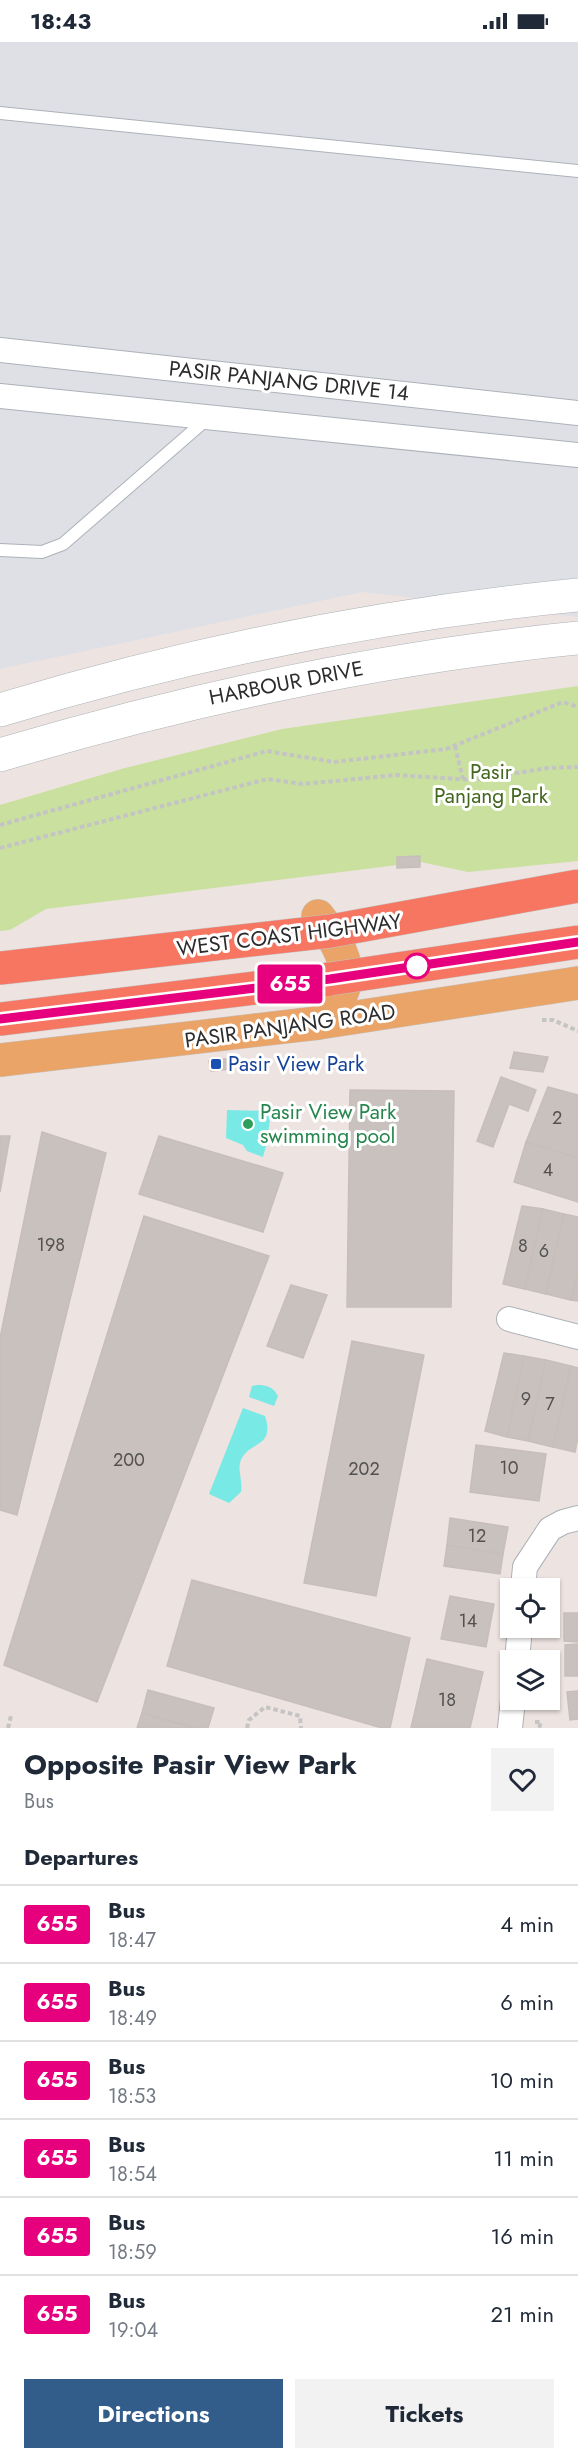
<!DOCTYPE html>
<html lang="en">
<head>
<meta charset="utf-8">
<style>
	body { margin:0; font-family:Jost,sans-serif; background:#f2f2f3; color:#1f2937; height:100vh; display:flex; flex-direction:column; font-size:22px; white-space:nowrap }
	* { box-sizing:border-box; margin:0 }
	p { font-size:20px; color:#747a83 }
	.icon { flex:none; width:33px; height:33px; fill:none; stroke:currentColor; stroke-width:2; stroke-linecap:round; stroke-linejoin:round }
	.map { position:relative; height:1686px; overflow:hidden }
	.details { display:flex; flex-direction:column; background:#fff; flex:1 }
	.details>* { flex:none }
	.badge { padding:0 12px; border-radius:4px; font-size:21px; line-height:39px }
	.tools { position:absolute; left:500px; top:1536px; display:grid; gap:12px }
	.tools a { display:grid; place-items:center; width:60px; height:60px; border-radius:0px; background:#fff; box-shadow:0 2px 4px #0004; font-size:30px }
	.map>.badge { position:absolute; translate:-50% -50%; box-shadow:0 0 0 3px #fff }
	h2 { padding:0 24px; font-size:22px; line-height:54px }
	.round { display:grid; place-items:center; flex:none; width:63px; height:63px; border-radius:0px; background:#f2f2f3 }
	.overview { display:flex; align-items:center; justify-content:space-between; height:102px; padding:0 24px }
	h1 { font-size:28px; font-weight:700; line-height:45px }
	.primary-button { display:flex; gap:12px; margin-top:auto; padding:12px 24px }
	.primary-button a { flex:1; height:69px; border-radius:0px; background:#325c8a; color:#fff; font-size:24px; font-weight:700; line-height:69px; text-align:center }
	.primary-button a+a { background:#f2f2f3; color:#1f2937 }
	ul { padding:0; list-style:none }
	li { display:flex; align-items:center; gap:18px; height:78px; padding:0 24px; border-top:2px solid #e0e1e3 }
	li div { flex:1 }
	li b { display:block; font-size:22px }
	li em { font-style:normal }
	li .badge { min-width:66px; font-weight:700; text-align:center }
	.status { display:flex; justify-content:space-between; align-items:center; height:42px; padding:0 30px; background:#fff; direction:ltr }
	.status svg { height:16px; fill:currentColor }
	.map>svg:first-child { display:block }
	.industrial { fill:#dfe0e6 }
	.green { fill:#c9e09f }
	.water { fill:#79e9e5 }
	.building { fill:#c9c1be; stroke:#c8beb9; stroke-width:1.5 }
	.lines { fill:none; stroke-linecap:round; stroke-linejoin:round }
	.lane-casing { stroke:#acb2b8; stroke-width:14 }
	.street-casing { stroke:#acb2b8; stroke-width:26 }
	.secondary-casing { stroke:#acb2b8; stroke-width:34 }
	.primary-casing { stroke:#c4c4c4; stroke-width:34 }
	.highway-casing { stroke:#c4c4c4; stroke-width:34 }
	.path { stroke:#c4c4c4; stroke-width:4; stroke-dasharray:4.5 3; stroke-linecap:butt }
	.lane { stroke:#fff; stroke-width:12 }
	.street { stroke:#fff; stroke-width:24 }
	.secondary { stroke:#fff; stroke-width:33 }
	.primary { stroke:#eaa468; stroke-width:33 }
	.highway { stroke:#f67662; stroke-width:33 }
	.highway-bridge-casing { stroke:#c4c4c4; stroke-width:34; stroke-linecap:butt }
	.highway-bridge { stroke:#f67662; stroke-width:33 }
	.line-casing { stroke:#fff; stroke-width:14 }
	.line { stroke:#e6007e; stroke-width:9 }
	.stop-dot { fill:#fff; stroke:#e6007e; stroke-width:3 }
	.transit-dot { fill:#1a4fb4; stroke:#fff; stroke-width:2 }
	.leisure-dot { fill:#2e9e5b; stroke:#fff; stroke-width:2 }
	.labels { text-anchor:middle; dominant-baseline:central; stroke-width:6; stroke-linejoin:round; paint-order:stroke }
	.number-label { font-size:18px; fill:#535150 }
	.street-label { font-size:21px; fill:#2c2c2c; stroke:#fff }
	.park-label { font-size:21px; fill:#43671f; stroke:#fff }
	.transit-label { font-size:21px; fill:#164399; stroke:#fff; text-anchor:start }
	.leisure-label { font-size:21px; fill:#27864d; stroke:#fff; text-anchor:start }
</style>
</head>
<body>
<div class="status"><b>18:43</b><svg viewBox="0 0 49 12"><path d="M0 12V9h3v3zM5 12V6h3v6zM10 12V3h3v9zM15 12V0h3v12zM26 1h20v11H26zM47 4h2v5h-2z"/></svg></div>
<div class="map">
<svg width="578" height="1686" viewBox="0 0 578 1686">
	<rect width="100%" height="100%" fill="#ede3e0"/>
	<!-- industrial -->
	<path class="industrial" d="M0 0H578V575L363 550 0 627Z"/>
	<!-- green -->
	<path class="green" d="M578 644V819L468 830 421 820 46 867 10 888 0 889V763L125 726 282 687Z"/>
	<!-- water -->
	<g class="water">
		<path d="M227 1068 271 1069 267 1100 263 1115 247 1109 243 1103 226 1096Z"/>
		<path d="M257 1343C267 1343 273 1345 278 1354L274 1364 249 1355 252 1344Z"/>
		<path d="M243 1366 265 1374C276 1408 246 1398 240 1421 238 1430 243 1440 241 1450L229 1461 209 1452Z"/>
	</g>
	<!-- building -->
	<g class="building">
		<path d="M420 814V825L397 826V815Z"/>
		<path d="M514 1010 548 1015 543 1030 510 1026Z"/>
		<path d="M232 1016 233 1027 211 1029 209 1019Z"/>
		<path d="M501 1035 536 1048 528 1069 509 1062 493 1105 477 1099Z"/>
		<path d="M548 1045 578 1053V1116L526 1100Z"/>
		<path d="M350 1048 454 1049 451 1265H347Z"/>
		<path d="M42 1090 106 1111 17 1473 0 1468V1296Z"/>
		<path d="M0 1094H10L0 1150Z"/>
		<path d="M159 1094 283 1131 263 1190 139 1152Z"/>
		<path d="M526 1100 578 1116V1160L514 1140Z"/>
		<path d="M522 1164 543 1167 525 1247 503 1242Z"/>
		<path d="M543 1167 564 1172 546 1252 525 1247Z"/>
		<path d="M564 1172 578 1175V1228L571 1258 546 1252Z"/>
		<path d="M144 1174 269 1214 97 1660 4 1623Z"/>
		<path d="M578 1228V1259L571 1258Z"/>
		<path d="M291 1243 327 1253 303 1316 267 1304Z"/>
		<path d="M352 1299 424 1313 376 1554 304 1541Z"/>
		<path d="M504 1311 524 1314 507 1395 485 1389Z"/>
		<path d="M524 1314 546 1318 528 1399 507 1395Z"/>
		<path d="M546 1318 571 1324 553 1405 528 1399Z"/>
		<path d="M571 1324 578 1326V1395L575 1410 553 1405Z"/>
		<path d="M476 1403 546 1412 539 1459 470 1450Z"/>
		<path d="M450 1476 508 1485 503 1512 447 1503Z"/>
		<path d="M447 1503 503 1512 500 1532 444 1524Z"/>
		<path d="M192 1538 410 1596 390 1686H382L167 1624Z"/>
		<path d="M450 1554 494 1562 486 1605 441 1597Z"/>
		<path d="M564 1571H578V1600L564 1599Z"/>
		<path d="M578 1602V1634H565V1603Z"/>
		<path d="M427 1617 483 1630 470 1686H411Z"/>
		<path d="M148 1648 214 1666 208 1686H195L142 1671Z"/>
		<path d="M578 1649V1677L570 1678 567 1650Z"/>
		<path d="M142 1671 195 1686H137Z"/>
	</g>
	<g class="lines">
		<!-- lane casing -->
		<g class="lane-casing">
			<g id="lane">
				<path d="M0 71 578 129"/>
				<path d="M0 508 42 510 63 502 208 376"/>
			</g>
		</g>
		<!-- street casing -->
		<g class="street-casing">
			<g id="street">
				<path d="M0 308 578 371"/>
				<path d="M0 354 578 413"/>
				<path d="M509 1277 578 1295"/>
				<path d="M523 1546 525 1525 550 1487 563 1480 578 1476"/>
				<path d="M517 1618 520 1586"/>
				<path d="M510 1686 513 1658"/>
			</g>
		</g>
		<!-- secondary casing -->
		<g class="secondary-casing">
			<g id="secondary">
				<path d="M0 668C188 611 383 572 578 553"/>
				<path d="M0 713C189 657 382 615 578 596"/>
			</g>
		</g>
		<!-- primary casing -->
		<g class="primary-casing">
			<g id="primary">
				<path d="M318 981C361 943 349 915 318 874"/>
				<path d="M0 1018 318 981 578 941"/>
			</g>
		</g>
		<!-- highway casing -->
		<g class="highway-casing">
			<g id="highway">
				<path d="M0 926 82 917"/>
				<path d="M0 977 330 937"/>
			</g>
		</g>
		<!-- path -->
		<g class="path">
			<path d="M455 704 463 737"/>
			<path d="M0 783 267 709 334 720 446 707 563 660 578 665"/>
			<path d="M0 806 267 737 303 742 397 733 473 738 548 726 578 725"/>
			<path d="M542 978H553L578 989"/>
			<path d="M535 1680H541L539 1686"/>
			<path d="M8 1686 11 1674"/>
			<path d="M247 1686 249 1678 265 1665 300 1674 301 1686"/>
		</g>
		<!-- lane -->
		<use href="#lane" class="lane"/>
		<!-- street -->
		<use href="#street" class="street"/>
		<!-- secondary -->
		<use href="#secondary" class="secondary"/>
		<!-- primary -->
		<use href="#primary" class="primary"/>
		<!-- highway -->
		<use href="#highway" class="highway"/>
		<!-- highway-bridge casing -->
		<g class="highway-bridge-casing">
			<g id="highway-bridge">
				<path d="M82 917 331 889 578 844"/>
				<path d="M330 937 578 900"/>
			</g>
		</g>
		<!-- highway-bridge -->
		<use href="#highway-bridge" class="highway-bridge"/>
	</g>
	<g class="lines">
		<!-- line casing -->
		<g class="line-casing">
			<path id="line" d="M0 977 330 937 578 900"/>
		</g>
		<!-- line -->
		<use href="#line" class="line"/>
	</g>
	<!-- markers -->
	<circle class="stop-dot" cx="417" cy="924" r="12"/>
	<rect class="transit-dot" x="210" y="1016" width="12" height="12" rx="3"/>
	<circle class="leisure-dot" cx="248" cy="1082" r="6"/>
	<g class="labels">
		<!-- number labels -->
		<g class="number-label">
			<text x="557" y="1076">2</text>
			<text x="548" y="1128">4</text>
			<text x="51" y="1203">198</text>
			<text x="523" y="1204">8</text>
			<text x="544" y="1209">6</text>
			<text x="526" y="1357">9</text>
			<text x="550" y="1362">7</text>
			<text x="129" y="1418">200</text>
			<text x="509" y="1426">10</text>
			<text x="364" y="1427">202</text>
			<text x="477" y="1494">12</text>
			<text x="468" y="1579">14</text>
			<text x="447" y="1658">18</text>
		</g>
		<!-- street labels -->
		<g class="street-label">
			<text transform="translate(289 339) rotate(6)">PASIR PANJANG DRIVE 14</text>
			<text transform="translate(286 641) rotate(-11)">HARBOUR DRIVE</text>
			<text transform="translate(289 893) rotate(-7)">WEST COAST HIGHWAY</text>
			<text transform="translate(290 984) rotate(-8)">PASIR PANJANG ROAD</text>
		</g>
		<!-- park labels -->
		<g class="park-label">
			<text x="491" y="730">Pasir<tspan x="491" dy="24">Panjang Park</tspan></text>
		</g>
		<!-- transit labels -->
		<g class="transit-label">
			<text x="228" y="1022">Pasir View Park</text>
		</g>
		<!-- leisure labels -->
		<g class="leisure-label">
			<text x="260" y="1070">Pasir View Park<tspan x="260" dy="24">swimming pool</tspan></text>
		</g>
	</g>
</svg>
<div class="tools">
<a><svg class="icon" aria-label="locate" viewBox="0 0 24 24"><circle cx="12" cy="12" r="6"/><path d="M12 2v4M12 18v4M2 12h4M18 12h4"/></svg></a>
<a><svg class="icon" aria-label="layers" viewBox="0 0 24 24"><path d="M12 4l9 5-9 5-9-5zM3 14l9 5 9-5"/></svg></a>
</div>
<b class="badge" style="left:290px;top:942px;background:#e6007e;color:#fff">655</b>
</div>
<section class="details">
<div class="overview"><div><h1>Opposite Pasir View Park</h1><p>Bus</p></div><a class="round"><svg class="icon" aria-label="heart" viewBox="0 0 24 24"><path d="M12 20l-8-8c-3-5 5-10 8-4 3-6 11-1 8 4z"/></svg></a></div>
<h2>Departures</h2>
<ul>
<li><span class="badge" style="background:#e6007e;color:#fff">655</span><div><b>Bus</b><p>18:47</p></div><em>4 min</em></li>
<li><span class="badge" style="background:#e6007e;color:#fff">655</span><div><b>Bus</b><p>18:49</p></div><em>6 min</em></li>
<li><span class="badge" style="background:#e6007e;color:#fff">655</span><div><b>Bus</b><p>18:53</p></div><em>10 min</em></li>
<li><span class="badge" style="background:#e6007e;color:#fff">655</span><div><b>Bus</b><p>18:54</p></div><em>11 min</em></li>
<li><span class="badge" style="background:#e6007e;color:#fff">655</span><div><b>Bus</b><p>18:59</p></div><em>16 min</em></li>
<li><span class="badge" style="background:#e6007e;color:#fff">655</span><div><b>Bus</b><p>19:04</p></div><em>21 min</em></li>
</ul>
<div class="primary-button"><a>Directions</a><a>Tickets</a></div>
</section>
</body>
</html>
